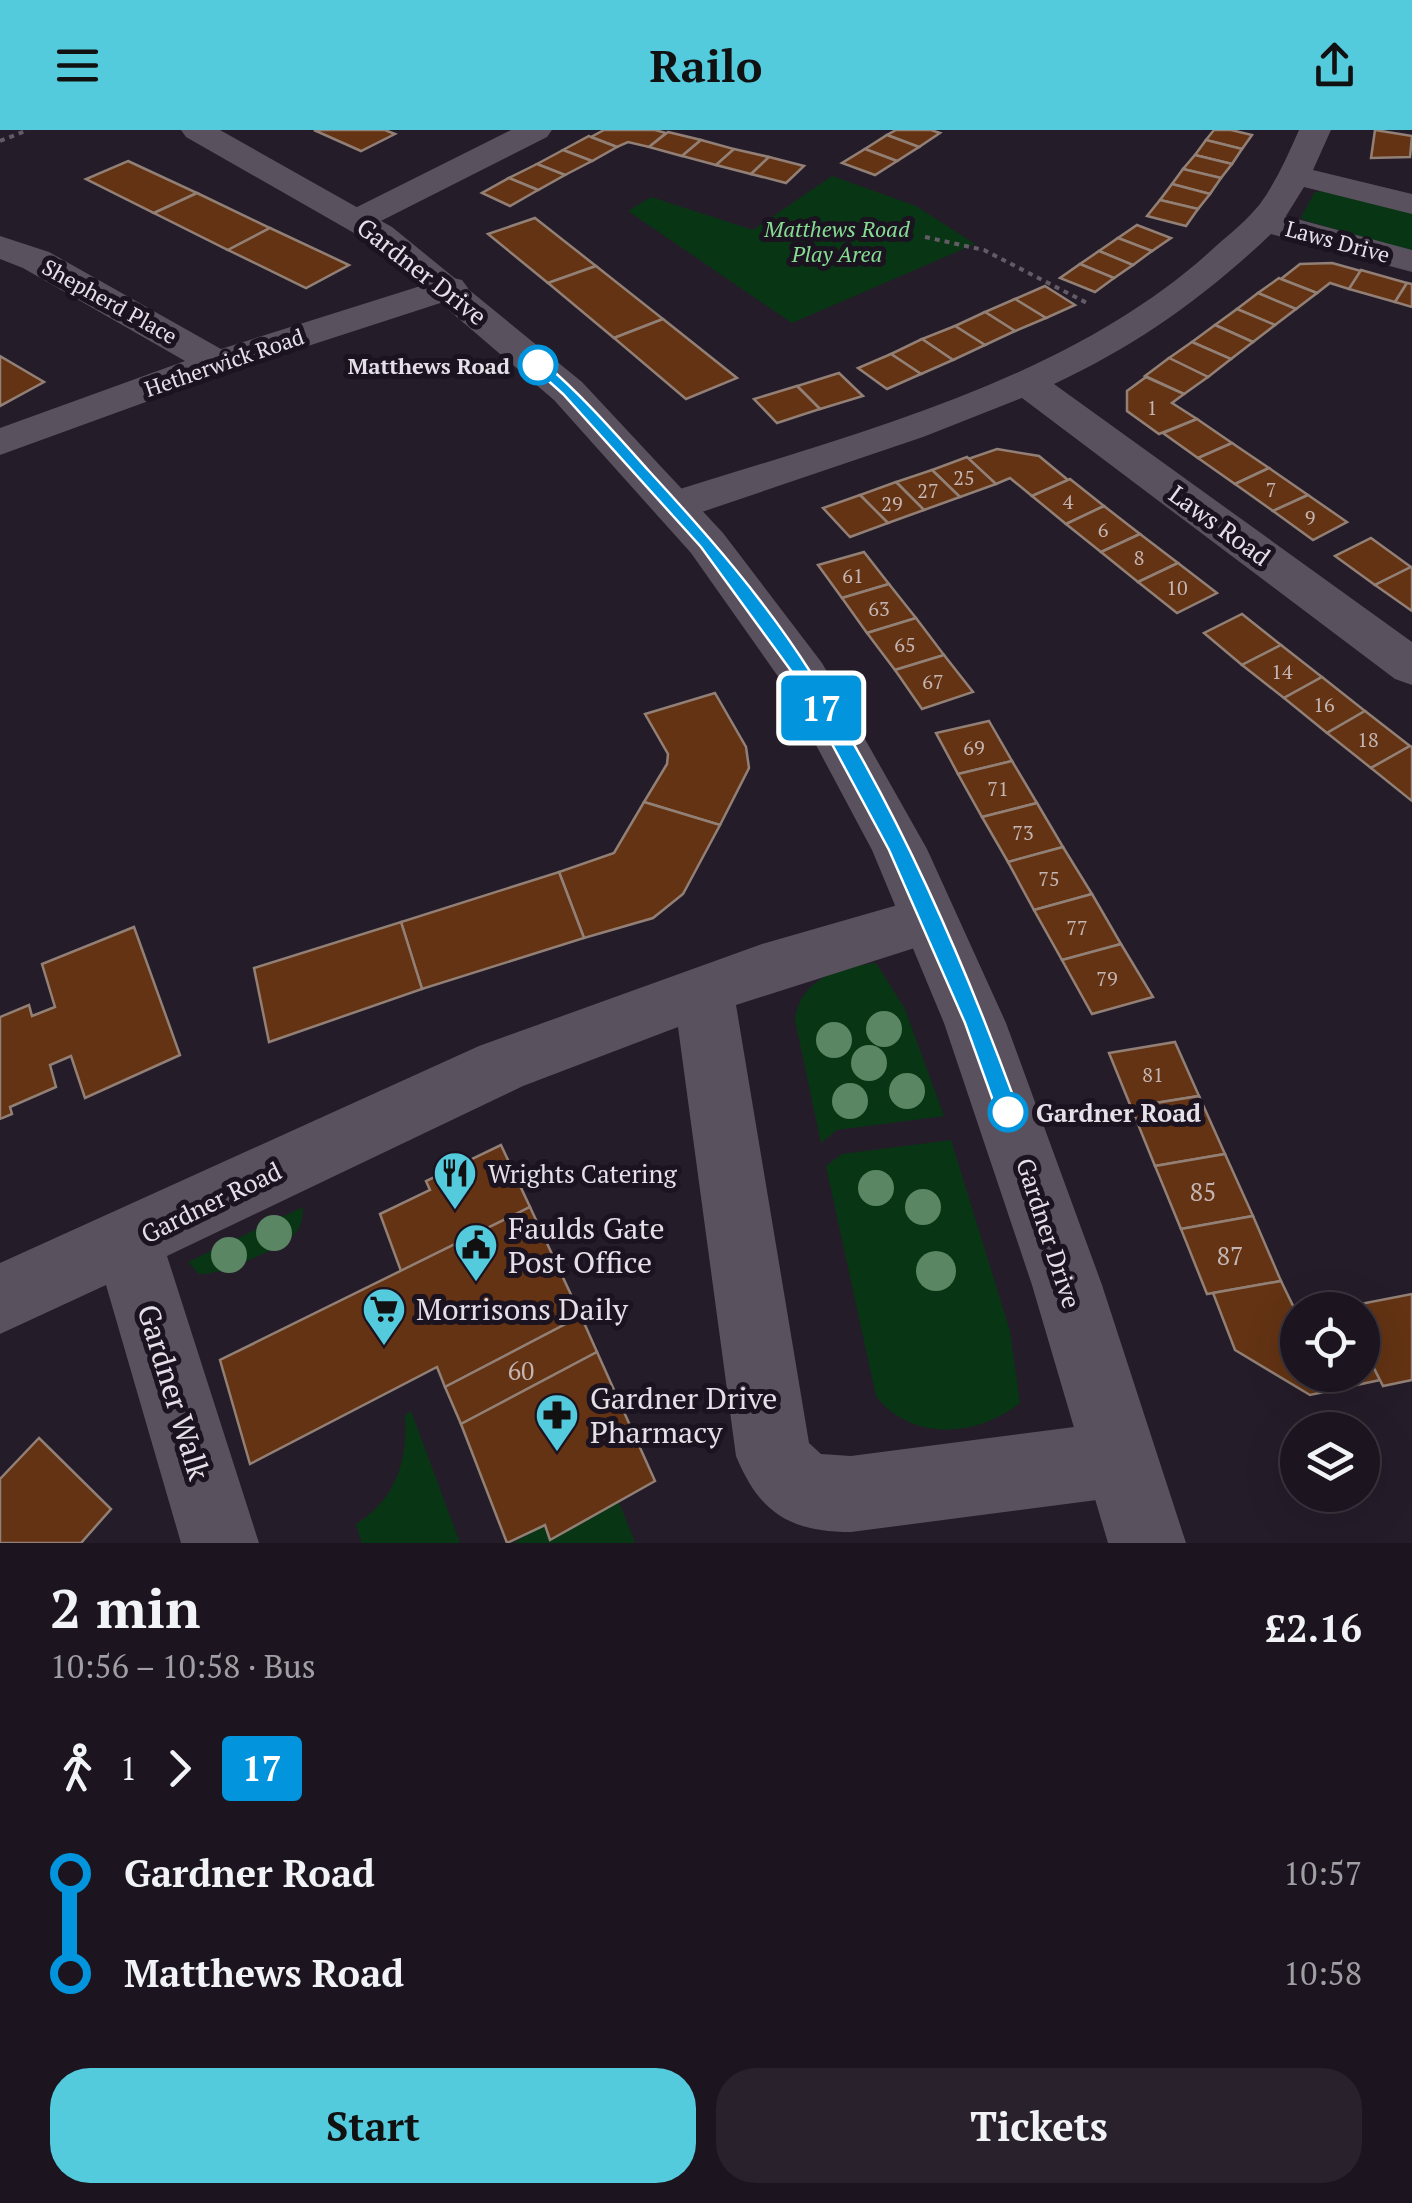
<!DOCTYPE html>
<html lang="en">
<head>
<meta charset="utf-8">
<style>
	body { margin:0; font-family:"PT Serif",serif; background:#29222c; color:#f1f3f6; height:100vh; display:flex; flex-direction:column; font-size:38px; white-space:nowrap }
	* { box-sizing:border-box; margin:0 }
	p { font-size:32px; color:#a09fa4 }
	.icon { flex:none; width:55px; height:55px; fill:none; stroke:currentColor; stroke-width:2; stroke-linecap:round; stroke-linejoin:round }
	.map { position:relative; height:1413px; overflow:hidden }
	.panel { display:flex; flex-direction:column; background:#1c151f; flex:1 }
	.panel>* { flex:none }
	.badge { padding:0 20px; border-radius:8px; font-size:35px; line-height:65px }
	.controls { position:absolute; left:1280px; top:1162px; display:grid; gap:20px }
	.controls a { display:grid; place-items:center; width:100px; height:100px; border-radius:50%; background:#1c151f; box-shadow:0 10px 40px #0002,0 0 0 2px #3a343d; font-size:50px }
	.map>.badge { position:absolute; translate:-50% -50%; box-shadow:0 0 0 5px #fff }
	.legs { display:flex; align-items:center; gap:15px; height:110px; padding:0 50px; font-size:32px }
	.legs p { margin-inline-start:auto }
	.headline { display:flex; align-items:center; justify-content:space-between; height:170px; padding:0 50px }
	h1 { font-size:55px; font-weight:800; line-height:75px }
	.cta { display:flex; gap:20px; margin-top:auto; padding:20px 50px }
	.cta a { flex:1; height:115px; border-radius:40px; background:#54cadd; color:#111; font-size:40px; font-weight:800; line-height:115px; text-align:center }
	.cta a+a { background:#29222c; color:#f1f3f6 }
	ul { padding:0 50px; list-style:none }
	li { display:flex; align-items:center; gap:35px; height:100px; font-size:38px }
	li i { display:grid; place-items:center; width:15px; height:100%; margin:0 12px; background:currentColor }
	li i::after { content:''; width:25px; height:25px; margin:-12px; border:8px solid; border-radius:50%; background:#1c151f }
	li p { margin-inline-start:auto }
	li:first-child i { background:linear-gradient(#0000 50%,currentColor 0) }
	li:last-child i { background:linear-gradient(currentColor 50%,#0000 0) }
	header { display:flex; justify-content:space-between; align-items:center; height:130px; padding:0 50px; background:#54cadd; color:#111; font-size:45px; font-weight:800 }
	.map>svg:first-child { display:block }
	.green { fill:#083614 }
	.building { fill:#633313; stroke:#928076; stroke-width:2.5 }
	.lines { fill:none; stroke-linecap:round; stroke-linejoin:round }
	.path { stroke:#635b66; stroke-width:4; stroke-dasharray:5 5; stroke-linecap:butt }
	.street { fill:#5a515f; fill-rule:evenodd }
	.secondary { fill:#5a515f; fill-rule:evenodd }
	.tree { fill:#5a8663 }
	.line-1 { fill:#0295dd; stroke:#fff; stroke-width:2.5 }
	.stop-1-dot { fill:#fff; stroke:#0295dd; stroke-width:5 }
	.labels { text-anchor:middle; dominant-baseline:central; stroke-width:10; stroke-linejoin:round; paint-order:stroke }
	.number-label { font-size:20px; fill:#c4b5b3 }
	.far-park-label { font-size:22px; font-style:italic; fill:#85dc92; stroke:#1b131f }
	.far-street-label { font-size:22px; fill:#e5e0e8; stroke:#1b131f }
	.far-stop-label { font-size:22px; font-weight:bold; fill:#e5e0e8; stroke:#1b131f; text-anchor:end }
	.street-label { font-size:25px; fill:#e5e0e8; stroke:#1b131f }
	.stop-label { font-size:25px; font-weight:bold; fill:#e5e0e8; stroke:#1b131f; text-anchor:start }
	.poi-label { font-size:25px; fill:#e5e0e8; stroke:#1b131f; text-anchor:start }
	.near-number-label { font-size:25px; fill:#c4b5b3 }
	.near-poi-label { font-size:30px; fill:#e5e0e8; stroke:#1b131f; text-anchor:start }
	.near-street-label { font-size:30px; fill:#e5e0e8; stroke:#1b131f }
</style>
</head>
<body>
<header><svg class="icon" aria-label="menu" viewBox="0 0 24 24"><path d="M4 6h16M4 12h16M4 18h16"/></svg>Railo<svg class="icon" aria-label="share" viewBox="0 0 24 24"><path d="M12 15V3M7 8l5-5 5 5M5 13v7h14v-7"/></svg></header>
<div class="map">
<svg width="1412" height="1413" viewBox="0 0 1412 1413">
	<rect width="100%" height="100%" fill="#251c29"/>
	<!-- green -->
	<g class="green">
		<path d="M832 46 916 76 975 114 792 193 628 81 651 67 753 100Z"/>
		<path d="M1321 61 1412 83V122L1304 90 1301 87 1315 62Z"/>
		<path d="M876 833 905 879 944 986 837 1000 821 1013 795 890C800 848 840 837 876 833Z"/>
		<path d="M951 1010 1010 1201 1020 1273C978 1307 911 1312 876 1266L826 1036 842 1024Z"/>
		<path d="M303 1077C303 1089 301 1099 291 1107 274 1121 221 1145 199 1144L188 1132Z"/>
		<path d="M411 1281 460 1413H362L356 1394C396 1369 408 1331 405 1286Z"/>
		<path d="M619 1372 635 1413H513L545 1395 551 1409Z"/>
	</g>
	<!-- building -->
	<g class="building">
		<path d="M314 0H385L395 4 361 21Z"/>
		<path d="M604 0H655L666 3 649 17 628 12 617 17 591 7Z"/>
		<path d="M896 0H931L940 3 919 17 887 5Z"/>
		<path d="M1214 0H1231L1252 5 1242 19 1206 10Z"/>
		<path d="M1375 0 1412 6 1410 27 1371 28Z"/>
		<path d="M668 2 701 10 682 26 649 17Z"/>
		<path d="M887 5 919 17 897 31 865 19Z"/>
		<path d="M589 6 591 7 617 17 592 31 563 20Z"/>
		<path d="M701 10 734 19 716 35 682 26Z"/>
		<path d="M1206 10 1242 19 1232 34 1195 25Z"/>
		<path d="M734 19 769 27 751 44 716 35Z"/>
		<path d="M865 19 897 31 875 45 842 33Z"/>
		<path d="M563 20 592 31 565 45 537 34Z"/>
		<path d="M1195 25 1232 34 1221 48 1183 39Z"/>
		<path d="M769 27 804 36 786 53 751 44Z"/>
		<path d="M128 31 197 63 154 83 86 49Z"/>
		<path d="M537 34 565 45 538 60 509 48Z"/>
		<path d="M1183 39 1221 48 1210 64 1172 54Z"/>
		<path d="M509 48 538 60 510 76 482 63Z"/>
		<path d="M1172 54 1210 64 1198 79 1160 70Z"/>
		<path d="M197 63 270 98 228 120 154 83Z"/>
		<path d="M1160 70 1198 79 1186 96 1147 86Z"/>
		<path d="M535 88 596 136 548 153 488 104Z"/>
		<path d="M1137 95 1171 108 1152 121 1118 108Z"/>
		<path d="M270 98 349 135 306 158 228 120Z"/>
		<path d="M1118 108 1152 121 1133 135 1099 121Z"/>
		<path d="M1099 121 1133 135 1114 148 1080 134Z"/>
		<path d="M1332 133 1361 141 1349 159 1330 153 1317 163 1281 149 1300 134Z"/>
		<path d="M1080 134 1114 148 1095 162 1060 148Z"/>
		<path d="M596 136 663 189 614 208 548 153Z"/>
		<path d="M1361 140 1407 153 1395 172 1349 159Z"/>
		<path d="M1279 148 1281 149 1317 163 1296 179 1258 163Z"/>
		<path d="M1407 153 1412 154V177L1395 172Z"/>
		<path d="M1045 156 1075 175 1046 188 1015 169Z"/>
		<path d="M1258 163 1296 179 1275 195 1237 179Z"/>
		<path d="M1015 169 1046 188 1015 201 985 182Z"/>
		<path d="M1237 179 1275 195 1253 212 1215 195Z"/>
		<path d="M985 182 1015 201 985 215 955 196Z"/>
		<path d="M663 189 737 248 686 269 614 208Z"/>
		<path d="M1215 195 1253 212 1231 229 1192 212Z"/>
		<path d="M955 196 985 215 953 230 922 209Z"/>
		<path d="M922 209 953 230 921 244 891 224Z"/>
		<path d="M1192 212 1231 229 1208 247 1169 228Z"/>
		<path d="M891 224 921 244 887 259 858 238Z"/>
		<path d="M0 226 44 252 0 276Z"/>
		<path d="M1169 228 1208 247 1184 264 1145 246Z"/>
		<path d="M839 243 863 266 820 279 797 256Z"/>
		<path d="M1146 247 1184 264 1172 273 1197 289 1159 304 1127 281V261Z"/>
		<path d="M797 256 820 279 777 293 754 269Z"/>
		<path d="M1197 289 1232 313 1198 328 1163 303Z"/>
		<path d="M1232 313 1269 338 1235 354 1198 328Z"/>
		<path d="M997 319 1039 326 1068 350 1032 366 1010 348 996 354 968 329Z"/>
		<path d="M967 327 996 354 960 367 932 340Z"/>
		<path d="M1269 338 1308 365 1273 381 1235 354Z"/>
		<path d="M932 340 960 367 924 380 896 352Z"/>
		<path d="M1070 349 1104 376 1066 394 1032 366Z"/>
		<path d="M896 352 924 380 888 393 860 365Z"/>
		<path d="M860 365 888 393 850 407 823 378Z"/>
		<path d="M1308 365 1347 392 1313 410 1273 381Z"/>
		<path d="M1104 376 1140 404 1101 422 1066 394Z"/>
		<path d="M1140 404 1178 433 1138 452 1101 422Z"/>
		<path d="M1371 408 1411 437 1375 455 1335 426Z"/>
		<path d="M864 422 889 454 842 468 818 435Z"/>
		<path d="M1178 433 1217 463 1177 483 1138 452Z"/>
		<path d="M1411 437H1412V481L1375 455Z"/>
		<path d="M889 454 916 488 867 503 842 468Z"/>
		<path d="M1242 484 1281 515 1242 535 1204 503Z"/>
		<path d="M916 488 944 525 895 540 867 503Z"/>
		<path d="M1281 515 1322 547 1284 568 1242 535Z"/>
		<path d="M944 525 973 562 922 579 895 540Z"/>
		<path d="M1322 547 1365 581 1327 603 1284 568Z"/>
		<path d="M715 563 746 617 749 638 720 695 644 672 667 634 668 624 645 584Z"/>
		<path d="M1365 581 1410 616 1371 638 1327 603Z"/>
		<path d="M989 591 1012 631 958 644 936 603Z"/>
		<path d="M1410 616 1412 617V671L1371 638Z"/>
		<path d="M1012 631 1037 673 982 687 958 644Z"/>
		<path d="M644 672 720 695 683 764 653 788 584 808 559 742 614 723Z"/>
		<path d="M1037 673 1063 717 1008 732 982 687Z"/>
		<path d="M1063 717 1092 764 1034 780 1008 732Z"/>
		<path d="M559 742 584 808 422 859 401 792Z"/>
		<path d="M1092 764 1121 814 1062 830 1034 780Z"/>
		<path d="M401 792 422 859 269 912 254 838Z"/>
		<path d="M134 797 180 925 85 968 71 926 50 935 56 957 10 977 12 984 0 989V887L29 875 32 886 55 877 42 834Z"/>
		<path d="M1121 814 1153 867 1092 884 1062 830Z"/>
		<path d="M1175 912 1199 966 1131 977 1109 923Z"/>
		<path d="M1199 966 1225 1024 1155 1036 1131 977Z"/>
		<path d="M501 1015 530 1077 401 1141 380 1084 430 1060 426 1051Z"/>
		<path d="M1225 1024 1253 1086 1181 1099 1155 1036Z"/>
		<path d="M530 1077 581 1186 445 1257 437 1237 250 1334 220 1230Z"/>
		<path d="M1253 1086 1281 1151 1207 1164 1181 1099Z"/>
		<path d="M1281 1151 1298 1186V1245H1362V1214L1380 1250 1310 1265 1235 1220 1213 1163Z"/>
		<path d="M1412 1164V1250L1383 1256 1362 1214V1180L1345 1177Z"/>
		<path d="M581 1186 597 1222 461 1294 445 1257Z"/>
		<path d="M597 1222 655 1351 550 1410 545 1395 507 1413 461 1294Z"/>
		<path d="M39 1308 111 1379 81 1413H0V1349Z"/>
	</g>
	<g class="lines">
		<!-- path -->
		<g class="path">
			<path d="M0 11 28 0"/>
			<path d="M925 107 984 120 1089 174"/>
		</g>
		<!-- street -->
		<g class="street">
			<path d="M511 0H552L547 7 369 97 357 100 345 97 340 90 345 83Z"/>
			<path d="M1299 0H1331L1313 40 1412 64V84L1304 57 1286 86 1412 120V142L1271 104C1206 166 1136 216 1054 254L1412 512V555L1395 549 1022 268 923 307 690 386 674 390 658 386 652 376 658 366C845 306 1069 253 1216 116 1231 103 1247 90 1260 74 1276 52 1288 25 1299 0Z"/>
			<path d="M0 106 49 122 221 219 449 147 462 150 468 158 462 166 231 241 0 325V298L185 231 23 138 0 129Z"/>
			<path d="M929 766 949 773 958 790 949 807 736 875 809 1313 821 1324 851 1326 1120 1291 1147 1302 1158 1329 1147 1356 1120 1367 851 1402C789 1402 759 1382 736 1326L678 897 523 956 167 1126 259 1413H181L106 1155 0 1204V1133L479 916 762 814Z"/>
		</g>
		<!-- secondary -->
		<path class="secondary" d="M181 0H220L392 97 582 252 723 403 822 533 927 719 1006 893 1102 1155 1186 1413H1108L1032 1155 944 893 872 720 784 555 691 423 554 270 368 111 186 7Z"/>
	</g>
	<!-- trees -->
	<g class="tree">
		<circle cx="884" cy="899" r="18"/>
		<circle cx="834" cy="910" r="18"/>
		<circle cx="869" cy="933" r="18"/>
		<circle cx="907" cy="961" r="18"/>
		<circle cx="850" cy="971" r="18"/>
		<circle cx="876" cy="1058" r="18"/>
		<circle cx="923" cy="1077" r="18"/>
		<circle cx="274" cy="1103" r="18"/>
		<circle cx="229" cy="1125" r="18"/>
		<circle cx="936" cy="1141" r="20"/>
	</g>
	<!-- line-1 -->
	<path class="line-1" d="M534 232H543C582 265 615 303 649 341 707 404 765 470 811 543 898 679 964 831 1019 982L1016 990 1008 993 1000 990 965 893 889 720 797 549 701 417 563 264 534 238Z"/>
	<!-- icons -->
	<defs>
		<g id="restaurant-pin" transform="scale(2.25)"><path d="M0 17L-7.5 6A9.5 9.5 0 1 1 7.5 6Z" fill="#54cadd" stroke="#1b131f"/><path d="M-5-6h1v4h1v-4h1v4h1v-4h1v5L-1.5 .5V6h-2V.5L-5-1ZM5-6V6H3V1.5H1.5Q1.5-4 5-6Z" fill="#111"/></g>
		<g id="civic-pin" transform="scale(2.25)"><path d="M0 17L-7.5 6A9.5 9.5 0 1 1 7.5 6Z" fill="#54cadd" stroke="#1b131f"/><path d="M-.6-6.5H3V-4.5H.6V-3L4-1V1h2V6H-6V1h2V-1L-.6-3ZM-1.2 2.5V6h2.4V2.5Z" fill="#111"/></g>
		<g id="supermarket-pin" transform="scale(2.25)"><path d="M0 17L-7.5 6A9.5 9.5 0 1 1 7.5 6Z" fill="#54cadd" stroke="#1b131f"/><path d="M-6-5.5h2.5l.6 2H6L4.5 2H-2.5L-4.4-4H-6ZM-1.5 3.2a1.3 1.3 0 1 0 .1 0ZM3 3.2a1.3 1.3 0 1 0 .1 0Z" fill="#111"/></g>
		<g id="pharmacy-pin" transform="scale(2.25)"><path d="M0 17L-7.5 6A9.5 9.5 0 1 1 7.5 6Z" fill="#54cadd" stroke="#1b131f"/><path d="M-2-6h4v4h4v4h-4v4h-4v-4h-4v-4h4Z" fill="#111"/></g>
	</defs>
	<g fill-rule="evenodd">
		<use href="#restaurant-pin" x="455" y="1043"/>
		<use href="#civic-pin" x="476" y="1115"/>
		<use href="#supermarket-pin" x="384" y="1179"/>
		<use href="#pharmacy-pin" x="557" y="1285"/>
	</g>
	<!-- markers -->
	<g class="stop-1-dot">
		<circle cx="538" cy="235" r="18"/>
		<circle cx="1008" cy="982" r="18"/>
	</g>
	<g class="labels">
		<!-- number labels -->
		<g class="number-label">
			<text x="1152" y="277">1</text>
			<text x="964" y="347">25</text>
			<text x="1271" y="359">7</text>
			<text x="928" y="360">27</text>
			<text x="1068" y="371">4</text>
			<text x="892" y="373">29</text>
			<text x="1310" y="387">9</text>
			<text x="1103" y="399">6</text>
			<text x="1139" y="427">8</text>
			<text x="853" y="445">61</text>
			<text x="1177" y="457">10</text>
			<text x="879" y="478">63</text>
			<text x="905" y="514">65</text>
			<text x="1282" y="541">14</text>
			<text x="933" y="551">67</text>
			<text x="1324" y="574">16</text>
			<text x="1368" y="609">18</text>
			<text x="974" y="617">69</text>
			<text x="998" y="658">71</text>
			<text x="1023" y="702">73</text>
			<text x="1049" y="748">75</text>
			<text x="1077" y="797">77</text>
			<text x="1107" y="848">79</text>
			<text x="1153" y="944">81</text>
		</g>
		<!-- far-park labels -->
		<g class="far-park-label">
			<text x="837" y="98">Matthews Road<tspan x="837" dy="25">Play Area</tspan></text>
		</g>
		<!-- far-street labels -->
		<g class="far-street-label">
			<text transform="translate(1338 111) rotate(15)">Laws Drive</text>
			<text transform="translate(110 171) rotate(29)">Shepherd Place</text>
			<text transform="translate(224 232) rotate(-19)">Hetherwick Road</text>
		</g>
		<!-- far-stop labels -->
		<g class="far-stop-label">
			<text x="510" y="235">Matthews Road</text>
		</g>
		<!-- street labels -->
		<g class="street-label">
			<text transform="translate(422 141) rotate(38)">Gardner Drive</text>
			<text transform="translate(1220 395) rotate(36)">Laws Road</text>
			<text transform="translate(211 1072) rotate(-26)">Gardner Road</text>
			<text transform="translate(1049 1103) rotate(72)">Gardner Drive</text>
		</g>
		<!-- stop labels -->
		<g class="stop-label">
			<text x="1036" y="982">Gardner Road</text>
		</g>
		<!-- poi labels -->
		<g class="poi-label">
			<text x="488" y="1043">Wrights Catering</text>
		</g>
		<!-- near-number labels -->
		<g class="near-number-label">
			<text x="1203" y="1061">85</text>
			<text x="1230" y="1125">87</text>
			<text x="521" y="1240">60</text>
		</g>
		<!-- near-poi labels -->
		<g class="near-poi-label">
			<text x="508" y="1098">Faulds Gate<tspan x="508" dy="34">Post Office</tspan></text>
			<text x="416" y="1179">Morrisons Daily</text>
			<text x="590" y="1268">Gardner Drive<tspan x="590" dy="34">Pharmacy</tspan></text>
		</g>
		<!-- near-street labels -->
		<g class="near-street-label">
			<text transform="translate(174 1262) rotate(73)">Gardner Walk</text>
		</g>
	</g>
</svg>
<div class="controls">
<a><svg class="icon" aria-label="locate" viewBox="0 0 24 24"><circle cx="12" cy="12" r="6"/><path d="M12 2v4M12 18v4M2 12h4M18 12h4"/></svg></a>
<a><svg class="icon" aria-label="layers" viewBox="0 0 24 24"><path d="M12 4l9 5-9 5-9-5zM3 14l9 5 9-5"/></svg></a>
</div>
<b class="badge" style="left:821px;top:578px;background:#0295dd;color:#fff">17</b>
</div>
<section class="panel">
<div class="headline"><div><h1>2 min</h1><p>10:56 – 10:58 · Bus</p></div><b>£2.16</b></div>
<div class="legs"><svg class="icon" aria-label="walk" viewBox="0 0 24 24"><circle cx="13" cy="4" r="2"/><path d="M13 8l-2 6 4 7M11 14l-3 7M7 12l3-4h3l4 4"/></svg>1<svg class="icon" aria-label="forward" viewBox="0 0 24 24"><path d="M9 5l7 7-7 7"/></svg><b class="badge" style="background:#0295dd;color:#fff">17</b></div>
<ul>
<li><i style="color:#0295dd"></i><b>Gardner Road</b><p>10:57</p></li>
<li><i style="color:#0295dd"></i><b>Matthews Road</b><p>10:58</p></li>
</ul>
<div class="cta"><a>Start</a><a>Tickets</a></div>
</section>
</body>
</html>
